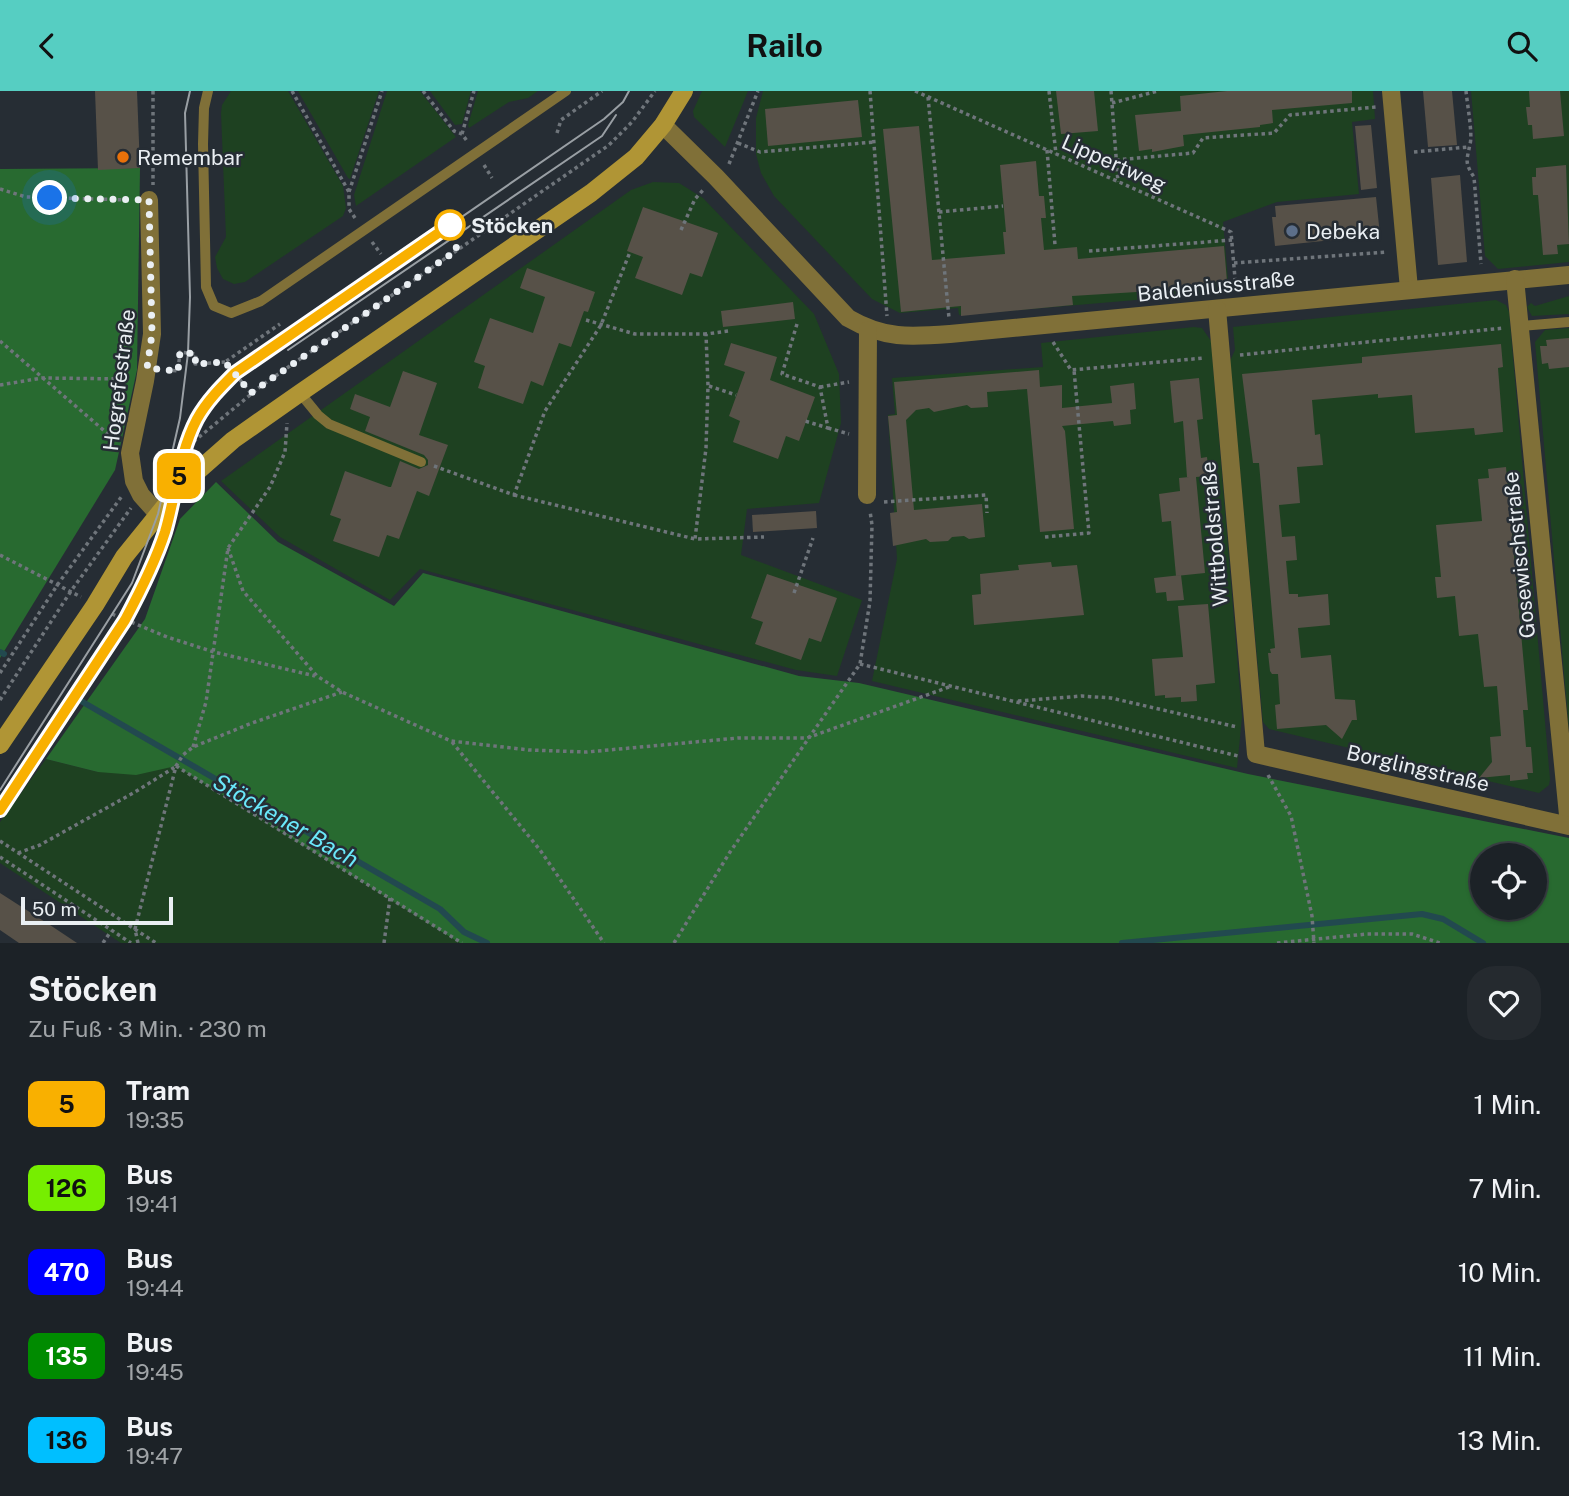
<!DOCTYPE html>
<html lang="de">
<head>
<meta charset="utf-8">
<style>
	body { margin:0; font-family:"Public Sans",sans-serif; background:#252a2f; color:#f1f3f6; height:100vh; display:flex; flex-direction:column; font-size:26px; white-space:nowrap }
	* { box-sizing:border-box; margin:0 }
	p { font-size:23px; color:#a0a4a7 }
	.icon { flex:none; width:38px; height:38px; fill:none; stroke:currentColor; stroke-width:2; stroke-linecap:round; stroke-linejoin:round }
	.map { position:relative; height:852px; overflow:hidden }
	.drawer { display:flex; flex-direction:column; background:#1c2227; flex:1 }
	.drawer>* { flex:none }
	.badge { padding:0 14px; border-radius:10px; font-size:24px; line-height:46px }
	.buttons { position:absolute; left:1470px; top:752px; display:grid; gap:14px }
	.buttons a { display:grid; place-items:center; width:77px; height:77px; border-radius:50%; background:#1c2227; box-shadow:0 2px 5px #0004,0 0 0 2px #3a3f44; font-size:35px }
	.scale { position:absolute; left:21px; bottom:18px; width:152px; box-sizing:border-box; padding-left:7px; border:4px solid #eaeff3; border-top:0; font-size:19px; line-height:24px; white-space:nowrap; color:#eaeff3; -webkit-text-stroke:5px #262d34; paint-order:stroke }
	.you { position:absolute; width:35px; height:35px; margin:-18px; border:5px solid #fff; border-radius:50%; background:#1a73e8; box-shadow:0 0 0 10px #1a73e833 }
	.map>.badge { position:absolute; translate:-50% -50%; box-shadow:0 0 0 4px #fff }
	.round { display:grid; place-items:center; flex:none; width:74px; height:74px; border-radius:28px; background:#252a2f }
	.summary { display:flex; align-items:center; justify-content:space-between; height:119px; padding:0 28px }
	h1 { font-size:33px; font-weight:700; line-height:52px }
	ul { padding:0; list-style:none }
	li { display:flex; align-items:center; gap:21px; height:84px; padding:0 28px }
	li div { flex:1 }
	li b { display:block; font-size:26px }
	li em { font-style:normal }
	li .badge { min-width:77px; font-weight:700; text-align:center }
	header { display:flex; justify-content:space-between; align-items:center; height:91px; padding:0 28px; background:#56cec2; color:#111; font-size:32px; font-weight:700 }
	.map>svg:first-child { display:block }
	.green { fill:#1e4121 }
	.forest { fill:#286a30; fill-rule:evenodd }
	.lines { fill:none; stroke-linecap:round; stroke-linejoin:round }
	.stream { stroke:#22494f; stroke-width:6 }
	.building { fill:#575148 }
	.path { stroke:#6f757b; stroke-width:3.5; stroke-dasharray:3.5 3.5; stroke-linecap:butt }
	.lane { stroke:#807038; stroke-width:10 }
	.street { stroke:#807038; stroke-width:18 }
	.secondary { stroke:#b09535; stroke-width:18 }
	.tram { stroke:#999fa4; stroke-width:2 }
	.line-casing { stroke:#fff; stroke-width:16 }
	.line { stroke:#f9b000; stroke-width:10 }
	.walk { stroke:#eaeff3; stroke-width:7; stroke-dasharray:0 12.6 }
	.food-dot { fill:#e8710a; stroke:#262d34; stroke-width:2.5 }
	.stop-dot { fill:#fff; stroke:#f9b000; stroke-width:3.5 }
	.service-dot { fill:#5c6f8a; stroke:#262d34; stroke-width:2.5 }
	.labels { text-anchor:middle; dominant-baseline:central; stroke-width:5; stroke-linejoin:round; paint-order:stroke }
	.poi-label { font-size:21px; fill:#eaeff3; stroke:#262d34; text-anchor:start }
	.street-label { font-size:21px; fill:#eaeff3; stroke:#262d34 }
	.stop-label { font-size:21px; font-weight:bold; fill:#eaeff3; stroke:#262d34; text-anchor:start }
	.water-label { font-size:23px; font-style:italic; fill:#6ae8fa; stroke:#262d34 }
</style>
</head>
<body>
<header><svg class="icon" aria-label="back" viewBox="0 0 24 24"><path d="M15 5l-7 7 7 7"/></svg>Railo<svg class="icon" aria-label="search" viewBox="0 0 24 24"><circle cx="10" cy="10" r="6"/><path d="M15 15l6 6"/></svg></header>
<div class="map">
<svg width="1569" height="852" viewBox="0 0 1569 852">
	<rect width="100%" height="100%" fill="#262d34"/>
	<!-- green -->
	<g class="green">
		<path d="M231 0H288L343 95 346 117 343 125 245 191 234 193 223 188 217 177 215 166 226 146 221 22 222 14Z"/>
		<path d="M298 0H379L350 88 348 87Z"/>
		<path d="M387 0H420L456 46 356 115 354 104Z"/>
		<path d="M430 0H471L462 33 455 34Z"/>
		<path d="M478 0H538L528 7 509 11 469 37 468 34Z"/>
		<path d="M702 0H748L725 56 694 26 693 20Z"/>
		<path d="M763 0H1373L1375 28 1352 31 1359 103 1277 111 1223 131 1229 201 959 224 958 217 900 222 872 208 774 105 761 82 756 63V27Z"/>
		<path d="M1471 0H1569V171L1498 178 1485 165Z"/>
		<path d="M653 91 679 92 703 107 814 223 839 283 841 332 819 412 747 418 741 464 862 509 837 585 796 579 420 478 390 509 280 446 221 390 631 99Z"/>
		<path d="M1569 205V223L1532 225 1527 216 1531 212 1535 215Z"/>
		<path d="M1496 209 1506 214 1509 221 1550 688 1549 694 1539 702 1269 638 1263 631 1230 270 1235 259 1233 236Z"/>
		<path d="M1194 236 1202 237 1211 250 1242 626 1237 677 872 590 897 468 888 324 895 323 892 287 1043 276 1041 252Z"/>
		<path d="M1569 237V639L1535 251 1545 239Z"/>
		<path d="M46 668 98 681 176 675 462 852H121L0 772V731Z"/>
	</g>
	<!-- forest -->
	<g class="forest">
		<path d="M140 77 137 279 115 379 0 567V78Z"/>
		<path d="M216 391 278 451 394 515 423 482 799 585 859 592 1248 683 1569 747V852H460L176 675 136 684 98 681 46 668 145 528 180 428ZM1482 765H1535V817H1482Z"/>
	</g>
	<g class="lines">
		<!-- stream -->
		<g class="stream">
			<path d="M0 561 4 563"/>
			<path d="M81 610 440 818 464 841 487 852"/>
			<path d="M1122 852 1422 823 1443 828 1483 852"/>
		</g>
	</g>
	<!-- building -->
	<g class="building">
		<path d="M95 0H137L140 77 98 79Z"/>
		<path d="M1056 0H1094L1098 40 1061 43Z"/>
		<path d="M1227 0H1352V12L1272 19 1273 32 1260 34V36L1183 44 1184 55 1152 61V58L1139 60 1135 24 1181 20 1180 5Z"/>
		<path d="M1423 0H1452L1457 54 1428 56Z"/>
		<path d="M1529 0H1560L1564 45 1533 48 1532 34H1528L1526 16H1530Z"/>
		<path d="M858 9 862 46 768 55 765 18Z"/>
		<path d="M1371 34 1377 97 1361 99 1355 35Z"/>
		<path d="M919 35 932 169 1005 163 1003 141H1006L1000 74 1036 70 1039 105H1044L1046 127H1041L1044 159 1077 156 1078 168 1224 155 1227 190 1213 191 1214 194 1169 199 1072 205 1073 214 980 223 961 225V215L901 221 883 38Z"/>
		<path d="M1566 74 1569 153 1557 154 1558 163 1543 164 1538 104H1533L1532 86H1536V77Z"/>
		<path d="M1460 84 1467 171 1438 174 1431 87Z"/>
		<path d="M1376 106 1380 144 1275 155 1272 126H1276L1275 115Z"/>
		<path d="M643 116 718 142 702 186 690 182 682 204 635 187 643 166 627 160Z"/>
		<path d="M527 177 595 201 588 221 584 220 571 256 559 252 543 295 531 290 523 313 478 297 485 275 474 271 490 227 533 242 545 206 520 197Z"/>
		<path d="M793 211 795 228 723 236 721 220Z"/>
		<path d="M1569 247V276L1549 278 1548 272 1542 273 1540 255H1547L1546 249Z"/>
		<path d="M731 252 777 266 770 289 815 306 799 350 786 345 778 368 733 351 740 330 729 325 745 281 724 274Z"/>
		<path d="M1501 253 1503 276 1498 277 1503 341 1475 344 1474 337 1415 342 1412 304 1378 307V303L1312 309 1315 344 1320 343 1323 374 1297 376 1300 412 1279 414 1282 446 1295 445 1297 469 1286 470 1289 503H1298V506L1328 503 1330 534 1298 537 1301 567 1331 564 1335 608 1355 609 1357 629H1352L1342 648 1326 634 1277 638 1275 614 1280 613 1278 583H1272L1270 580 1268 562H1271L1270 558 1275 557 1259 372H1253L1242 283 1362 272V266Z"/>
		<path d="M1039 279 1040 296 1062 294V317L1112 312 1110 295 1134 292 1136 318 1130 319 1131 333 1114 335 1113 330 1062 335 1065 340 1074 438 1040 441 1027 298 987 301 988 316 971 317 967 314 934 321 929 317 916 319 906 329 914 419 982 413 985 446 969 448 964 445 952 446 948 450 930 451 926 448 893 455 890 422 897 421 888 325 897 324 894 291Z"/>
		<path d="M403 280 437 292 419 344 448 354 429 405 417 400 399 448 387 444 379 466 333 450 341 428 330 424 345 380 389 396H391L400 370 419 378 428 374V369L424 364 365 340 370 326 350 318 355 303 390 316Z"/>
		<path d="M1199 287 1203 328 1197 329 1201 367 1207 366 1209 385 1196 386 1205 482 1176 485 1171 430 1162 431 1159 403 1180 400 1179 387 1189 386H1187L1183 330 1174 332 1170 290Z"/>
		<path d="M1506 376 1528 619H1523L1526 656H1531L1533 682H1527L1528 688 1510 690V684L1479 687 1492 671 1490 646 1501 645 1497 595 1484 596 1478 543 1459 545 1455 505 1437 507 1435 486H1441L1436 434 1482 430 1478 388 1489 387 1488 378Z"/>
		<path d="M816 420 817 437 753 441 752 424Z"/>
		<path d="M1051 471 1052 476 1077 474 1084 524 974 534 972 504 981 503 980 483 1019 479 1018 474Z"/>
		<path d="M767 483 837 507 821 551 809 547 801 569 755 553 763 531 751 527Z"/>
		<path d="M1181 484 1184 509 1167 510 1166 501 1156 502 1154 487Z"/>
		<path d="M1208 513 1215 592 1196 594 1197 610 1181 611V606L1165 607V604L1155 605 1152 568 1183 566 1178 515Z"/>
		<path d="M0 802 53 836 77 852H19L0 839Z"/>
	</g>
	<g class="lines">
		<!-- path -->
		<g class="path">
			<path d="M153 0V94"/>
			<path d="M292 0 349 101"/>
			<path d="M423 0 454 40 462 43 467 50"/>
			<path d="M870 0 887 225"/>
			<path d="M915 0 1231 141 1236 199"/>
			<path d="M1049 0 1056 63"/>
			<path d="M1111 0 1118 91"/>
			<path d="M1466 0C1467 12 1473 44 1470 53 1467 69 1464 71 1474 86L1481 173"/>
			<path d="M928 6 949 227"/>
			<path d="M1112 12 1158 0"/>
			<path d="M557 42 561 29 602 0"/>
			<path d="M462 43 474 0"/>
			<path d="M738 52 760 61 874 51"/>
			<path d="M1047 59 1055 154"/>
			<path d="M1414 61 1468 56"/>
			<path d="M1116 69 1193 62 1203 47 1274 42 1290 24 1376 16"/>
			<path d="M729 73 758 0"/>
			<path d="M484 74 492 87"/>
			<path d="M0 98 26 106 130 109"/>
			<path d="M939 121 1003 115"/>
			<path d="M355 127 349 118V101L382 0"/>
			<path d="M681 139 695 108 704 98"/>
			<path d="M372 151 381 163"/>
			<path d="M1089 160 1232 149"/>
			<path d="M1234 172 1386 161"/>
			<path d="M586 229 635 243H706"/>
			<path d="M797 233 782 283 820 296 828 337 805 330"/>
			<path d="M728 240 706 243 708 295 706 357 695 448 764 446"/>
			<path d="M0 250 115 349"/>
			<path d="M1053 251 1071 279 1204 267"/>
			<path d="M1240 264 1504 237"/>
			<path d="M166 279 178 280 180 261 196 263 195 273 225 271"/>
			<path d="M0 294 42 287 127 288"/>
			<path d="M709 295 736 304"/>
			<path d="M820 296 849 291"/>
			<path d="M251 302 225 271 280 233"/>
			<path d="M828 337 849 343"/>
			<path d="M434 375 514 404 545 320 601 234 630 161"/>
			<path d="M154 390 175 366 261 295 609 54 632 31 655 0"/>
			<path d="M514 404 695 448"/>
			<path d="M884 411 986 404 987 422"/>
			<path d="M1045 446 1089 442 1074 279"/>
			<path d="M228 457 243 500 317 585 342 601 451 650 529 659 587 661 738 647H807L949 596"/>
			<path d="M0 464 81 506"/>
			<path d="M794 502 813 447"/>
			<path d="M112 523 167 546 214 561 315 585"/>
			<path d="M860 573 1238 665"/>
			<path d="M0 582 58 493 122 405"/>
			<path d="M0 609 71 500 131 417"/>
			<path d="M1018 610 1082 605 1111 607 1237 636"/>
			<path d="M452 651 540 759 604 852"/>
			<path d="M193 656 206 611 228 457 270 396 285 361 287 332"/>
			<path d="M176 675 462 852"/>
			<path d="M1268 684 1291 725 1312 825 1314 852"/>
			<path d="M0 750 156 852"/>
			<path d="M18 762 40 754 135 701 175 676"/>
			<path d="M0 766 131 852"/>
			<path d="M103 852 111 840"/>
			<path d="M138 852 135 838 176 675 183 664 193 656 252 632 342 601"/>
			<path d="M384 852 390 807"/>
			<path d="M674 852 730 761 860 573 870 510 872 434 870 420"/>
			<path d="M1277 852 1367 843H1412L1440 852"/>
		</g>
		<!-- lane -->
		<g class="lane">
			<path d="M208 0 204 17 203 53 206 196 214 215 231 222 261 210 566 0"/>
			<path d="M1520 235 1569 231"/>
			<path d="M300 302 318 324 329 333 421 371"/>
		</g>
		<!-- street -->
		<g class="street">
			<path d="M1391 0 1409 198"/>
			<path d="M663 34 716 86 848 227C884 248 910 246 950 243L1569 184"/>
			<path d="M149 109 152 243 145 290 130 362 134 390 141 404 158 423"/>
			<path d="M1515 188 1569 734"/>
			<path d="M1217 218 1256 663 1569 735"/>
			<path d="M867 404 868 239"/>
		</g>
		<!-- secondary -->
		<path class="secondary" d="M0 654 95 514 124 466 174 404 199 379 233 349 300 302 591 102 636 66 663 34 684 0"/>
		<!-- tram -->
		<g class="tram">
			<path d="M288 259 602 45 616 24"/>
			<path d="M0 699 132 492 158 423 180 327 188 262 190 206 185 22 190 0"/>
			<path d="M0 718 125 529C140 501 155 472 165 441 176 404 179 362 197 328 207 310 221 296 235 282L604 28 623 11 629 0"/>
		</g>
	</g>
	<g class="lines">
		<!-- line casing -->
		<g class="line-casing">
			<path id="line" d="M0 719 125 529C140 501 155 472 165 441 176 404 179 362 197 328 207 310 221 296 235 282L450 134"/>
		</g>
		<!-- line -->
		<use href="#line" class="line"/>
		<!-- walk -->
		<path class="walk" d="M50 107 149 109 152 243 147 277 178 280 180 261 196 263 195 273 225 271 251 302 457 159 450 134"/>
	</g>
	<!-- markers -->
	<circle class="food-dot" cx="123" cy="66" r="7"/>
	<circle class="stop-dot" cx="450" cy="134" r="14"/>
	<circle class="service-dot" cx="1292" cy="140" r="7"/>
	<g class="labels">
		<!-- poi labels -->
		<g class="poi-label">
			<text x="137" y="66">Remembar</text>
			<text x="1306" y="140">Debeka</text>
		</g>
		<!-- street labels -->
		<g class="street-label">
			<text transform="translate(1114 72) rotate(24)">Lippertweg</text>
			<text transform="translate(1216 195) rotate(-6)">Baldeniusstraße</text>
			<text transform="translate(119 289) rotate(-83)">Hogrefestraße</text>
			<text transform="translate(1214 443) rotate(-95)">Wittboldstraße</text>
			<text transform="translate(1519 464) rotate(-96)">Gosewischstraße</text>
			<text transform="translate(1418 677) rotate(13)">Borglingstraße</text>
		</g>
		<!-- stop labels -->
		<g class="stop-label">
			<text x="471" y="134">Stöcken</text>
		</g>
		<!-- water labels -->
		<g class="water-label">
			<text transform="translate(286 729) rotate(30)">Stöckener Bach</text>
		</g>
	</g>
</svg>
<div class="buttons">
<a><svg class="icon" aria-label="locate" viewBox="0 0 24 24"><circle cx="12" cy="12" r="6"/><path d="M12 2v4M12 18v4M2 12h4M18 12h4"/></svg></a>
</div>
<div class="scale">50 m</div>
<div class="you" style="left:50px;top:107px"></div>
<b class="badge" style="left:179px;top:385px;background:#f9b000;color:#111">5</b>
</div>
<section class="drawer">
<div class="summary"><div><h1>Stöcken</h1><p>Zu Fuß · 3 Min. · 230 m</p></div><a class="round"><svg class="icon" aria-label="heart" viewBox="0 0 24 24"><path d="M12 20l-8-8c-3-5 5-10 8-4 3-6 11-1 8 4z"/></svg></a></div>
<ul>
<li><span class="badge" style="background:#f9b000;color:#111">5</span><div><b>Tram</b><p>19:35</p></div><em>1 Min.</em></li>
<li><span class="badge" style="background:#76ee00;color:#111">126</span><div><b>Bus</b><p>19:41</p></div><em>7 Min.</em></li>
<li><span class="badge" style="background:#00f;color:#fff">470</span><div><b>Bus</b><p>19:44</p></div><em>10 Min.</em></li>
<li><span class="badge" style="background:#008b00;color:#fff">135</span><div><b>Bus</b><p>19:45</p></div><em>11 Min.</em></li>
<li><span class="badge" style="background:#00bfff;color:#111">136</span><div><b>Bus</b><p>19:47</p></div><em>13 Min.</em></li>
</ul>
</section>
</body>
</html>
